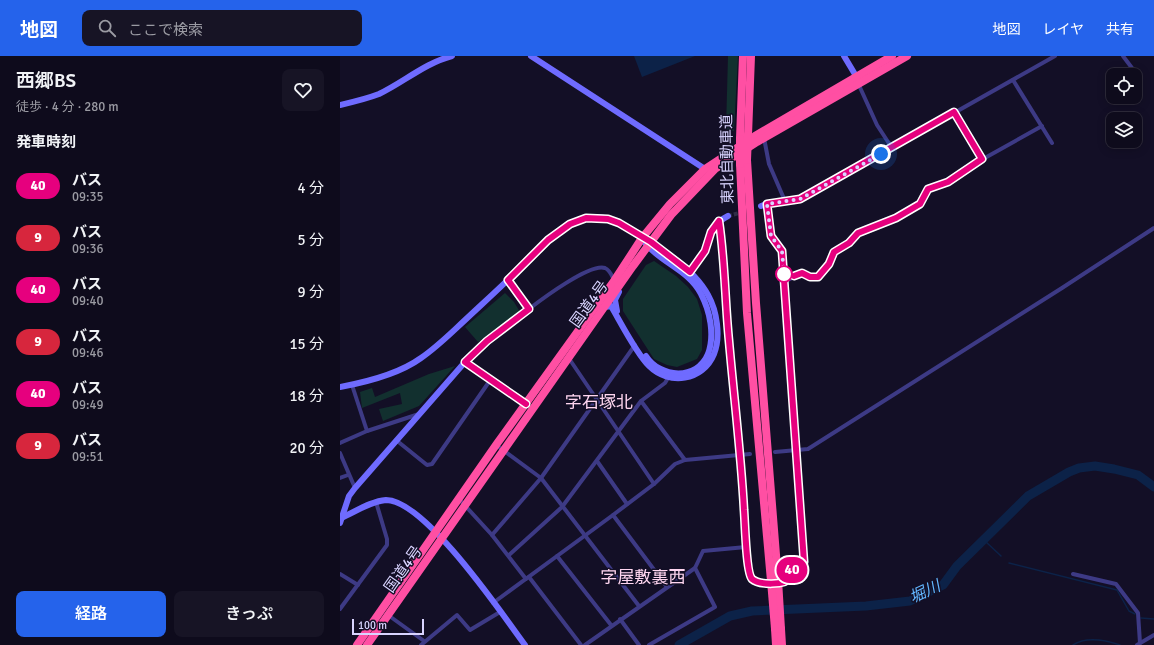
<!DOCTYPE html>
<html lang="ja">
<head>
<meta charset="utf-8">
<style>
	body { margin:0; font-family:Signika,"Noto Sans JP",sans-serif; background:#171425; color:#f1f3f6; height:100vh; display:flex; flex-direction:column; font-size:15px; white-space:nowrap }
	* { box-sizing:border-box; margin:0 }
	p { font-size:13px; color:#9b9ba3 }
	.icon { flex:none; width:22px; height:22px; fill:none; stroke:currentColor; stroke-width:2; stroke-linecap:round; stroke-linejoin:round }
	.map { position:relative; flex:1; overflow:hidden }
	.side { display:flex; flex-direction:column; background:#0e0b1c; width:340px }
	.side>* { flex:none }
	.badge { padding:0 8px; border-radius:13px; font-size:14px; line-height:26px }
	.buttons { position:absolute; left:766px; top:12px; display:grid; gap:8px }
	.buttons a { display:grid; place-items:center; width:36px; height:36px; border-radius:8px; background:#0e0b1c; box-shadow:0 2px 10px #0003,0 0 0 1px #2e2b3b; font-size:20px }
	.scale { position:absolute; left:12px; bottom:10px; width:72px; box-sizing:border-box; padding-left:4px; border:2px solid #d9d4ff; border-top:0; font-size:11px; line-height:14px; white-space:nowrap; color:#d9d4ff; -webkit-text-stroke:3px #130f26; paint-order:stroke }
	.you { position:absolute; width:20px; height:20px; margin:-10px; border:3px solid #fff; border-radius:50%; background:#1a73e8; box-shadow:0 0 0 6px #1a73e833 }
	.map>.badge { position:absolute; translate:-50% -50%; box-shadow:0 0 0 2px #fff }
	h2 { padding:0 16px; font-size:15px; line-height:36px }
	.round { display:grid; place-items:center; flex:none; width:42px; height:42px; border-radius:8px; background:#171425 }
	.summary { display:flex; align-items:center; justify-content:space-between; height:68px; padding:0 16px }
	h1 { font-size:19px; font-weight:600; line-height:30px }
	.cta { display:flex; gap:8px; margin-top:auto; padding:8px 16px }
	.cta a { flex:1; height:46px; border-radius:8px; background:#2563eb; color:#fff; font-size:16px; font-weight:600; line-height:46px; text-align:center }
	.cta a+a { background:#171425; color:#f1f3f6 }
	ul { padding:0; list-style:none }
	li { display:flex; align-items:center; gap:12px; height:52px; padding:0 16px }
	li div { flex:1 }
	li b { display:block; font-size:15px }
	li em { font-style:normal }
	li .badge { min-width:44px; font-weight:700; text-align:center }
	header { display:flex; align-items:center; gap:24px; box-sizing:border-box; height:56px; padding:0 20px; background:#2563eb; color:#fff }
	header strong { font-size:19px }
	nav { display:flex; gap:22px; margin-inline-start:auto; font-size:14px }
	.search { width:280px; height:36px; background:#171425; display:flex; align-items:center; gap:10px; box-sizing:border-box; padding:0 14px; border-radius:8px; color:#9b9ba3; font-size:15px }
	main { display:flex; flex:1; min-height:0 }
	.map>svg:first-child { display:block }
	.green { fill:#12302f }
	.water { fill:#0c2248 }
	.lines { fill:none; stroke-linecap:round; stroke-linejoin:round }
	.stream { stroke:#0c2248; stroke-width:1.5 }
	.river { stroke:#0c2248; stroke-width:9 }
	.street-tunnel { stroke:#312d47; stroke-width:4; stroke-dasharray:4 2; stroke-linecap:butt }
	.street { stroke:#3d3a85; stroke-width:4 }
	.secondary { stroke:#6f6bff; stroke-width:6 }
	.highway { stroke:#ff4fa3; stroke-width:8 }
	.highway-bridge { stroke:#ff4fa3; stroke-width:8 }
	.line-casing { stroke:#fff; stroke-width:9 }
	.line { stroke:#e6007e; stroke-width:6 }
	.walk { stroke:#d9d4ff; stroke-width:4; stroke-dasharray:0 7.2 }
	.stop-dot { fill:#fff; stroke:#e6007e; stroke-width:2 }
	.labels { text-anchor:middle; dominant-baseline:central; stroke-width:3; stroke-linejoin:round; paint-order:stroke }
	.street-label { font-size:15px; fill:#d9d4ff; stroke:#130f26 }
	.water-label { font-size:16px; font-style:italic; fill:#62b6ff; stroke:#130f26 }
	.quarter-label { font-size:17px; fill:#ffd6f0; stroke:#130f26 }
</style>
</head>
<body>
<header>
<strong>地図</strong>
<div class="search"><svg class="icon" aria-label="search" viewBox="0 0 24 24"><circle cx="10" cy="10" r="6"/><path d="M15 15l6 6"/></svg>ここで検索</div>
<nav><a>地図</a><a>レイヤ</a><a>共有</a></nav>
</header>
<main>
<section class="side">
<div class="summary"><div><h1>西郷BS</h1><p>徒歩 · 4 分 · 280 m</p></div><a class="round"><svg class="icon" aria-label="heart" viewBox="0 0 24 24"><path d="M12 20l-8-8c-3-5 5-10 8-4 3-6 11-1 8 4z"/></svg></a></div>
<h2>発車時刻</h2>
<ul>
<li><span class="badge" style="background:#e6007e;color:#fff">40</span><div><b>バス</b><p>09:35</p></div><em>4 分</em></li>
<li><span class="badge" style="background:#d7263d;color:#fff">9</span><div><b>バス</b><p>09:36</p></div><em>5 分</em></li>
<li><span class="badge" style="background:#e6007e;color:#fff">40</span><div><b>バス</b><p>09:40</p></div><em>9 分</em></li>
<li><span class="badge" style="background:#d7263d;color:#fff">9</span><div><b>バス</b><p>09:46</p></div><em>15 分</em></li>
<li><span class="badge" style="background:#e6007e;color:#fff">40</span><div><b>バス</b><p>09:49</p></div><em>18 分</em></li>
<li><span class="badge" style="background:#d7263d;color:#fff">9</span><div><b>バス</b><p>09:51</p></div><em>20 分</em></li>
</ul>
<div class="cta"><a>経路</a><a>きっぷ</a></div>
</section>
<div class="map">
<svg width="814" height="589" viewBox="0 0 814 589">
	<rect width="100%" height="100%" fill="#130f26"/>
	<!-- green -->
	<g class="green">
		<path d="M388 0H398L394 75 386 73Z"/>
		<path d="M314 205 336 220 348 231 357 243 362 259V294L357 303 337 311 327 309 314 303 283 255V243L306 209Z"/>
		<path d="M165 237 174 246 180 256 138 286 125 271Z"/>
		<path d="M115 310 79 350 43 365 39 353 62 348 60 337 22 352 20 336 32 332 35 341 89 318Z"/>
	</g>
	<!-- water -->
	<path class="water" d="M294 0H355L302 21Z"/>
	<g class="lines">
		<!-- stream -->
		<g class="stream">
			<path d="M645 485 661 500"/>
			<path d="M669 507 777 534 789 555 795 558"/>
			<path d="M801 562 814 563"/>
			<path d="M733 589C747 580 765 584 780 589"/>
		</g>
		<!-- river -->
		<path class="river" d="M339 589 390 560 412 555 526 550 570 545 603 529 617 510 688 440 729 416 739 412 755 410 774 413 798 419 814 431"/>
		<!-- street-tunnel -->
		<path class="street-tunnel" d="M388 160 403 156"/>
		<!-- street -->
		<g class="street">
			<path d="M783 0 801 24"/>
			<path d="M673 24 712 87"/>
			<path d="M518 27 537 69 552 92"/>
			<path d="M614 56 643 103"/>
			<path d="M424 82 429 108 445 145"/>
			<path d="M379 165 389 287 401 399 409 520C417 528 443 532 451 522 454 517 452 511 451 506L464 505 442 195 431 180 427 148 460 143 472 137 715 0"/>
			<path d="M444 226 462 217 470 221H477L489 208 494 196 509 187 518 177 556 162 580 148 588 133 608 126 643 103 702 70"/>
			<path d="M189 253C202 243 250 207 265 212 270 214 272 220 274 224"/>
			<path d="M228 301 314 428"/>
			<path d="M125 306 185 348"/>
			<path d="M12 329 27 375"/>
			<path d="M301 345 345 404"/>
			<path d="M56 384 87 409 92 408 151 323"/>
			<path d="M0 387 27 375 79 358"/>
			<path d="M156 389 201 422 299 550"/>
			<path d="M435 396 468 393 722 232 814 172"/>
			<path d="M0 397 15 432"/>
			<path d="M257 405 287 448"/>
			<path d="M0 422 8 419"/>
			<path d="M119 443 152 479 186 523"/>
			<path d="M273 459 327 531"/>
			<path d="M152 479 201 422 295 289"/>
			<path d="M169 499 222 451 301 345 325 327 328 322"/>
			<path d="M217 500 271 569"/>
			<path d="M0 518 18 529"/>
			<path d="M733 518 776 528 798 557 800 587"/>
			<path d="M189 521 241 589"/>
			<path d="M153 547 273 459 314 428 335 408 345 404 410 398"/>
			<path d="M0 553 47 489V483L36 446"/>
			<path d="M48 559 84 585"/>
			<path d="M280 563 299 589"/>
			<path d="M81 589 117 559 130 574 160 556"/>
			<path d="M245 589 355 512 363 495 406 491"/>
			<path d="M309 589 375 551 355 512"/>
			<path d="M797 589 814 579"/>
		</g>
		<!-- secondary -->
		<g class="secondary">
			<path d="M191 0 365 113"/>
			<path d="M504 0 516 20"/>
			<path d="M0 49C13 46 26 43 39 38 64 26 85 7 112 0"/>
			<path d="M421 150 427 148"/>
			<path d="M305 187C321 207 349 214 361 238 370 255 375 279 368 298 357 325 320 322 306 300"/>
			<path d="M350 215C355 209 361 202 365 195 373 178 369 170 388 160"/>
			<path d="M277 255 275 244 279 236"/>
			<path d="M0 331C27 326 59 318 81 302 97 291 110 278 124 265 142 248 160 232 178 214 194 199 210 178 230 168 241 162 257 159 269 163 283 167 292 177 304 183 327 196 355 215 368 239 377 255 381 281 374 298 363 325 329 330 309 310 296 297 281 267 271 250L265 251"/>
			<path d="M1 462C15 456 31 445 46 444 85 444 162 558 185 589"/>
			<path d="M0 467 9 440 15 432 125 306 147 285 189 253 168 224"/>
		</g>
		<!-- highway -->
		<g class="highway">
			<path d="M408 79 411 0"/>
			<path d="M400 83 403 0"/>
			<path d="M407 104 416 247 438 524"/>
			<path d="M400 108 407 257 431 525"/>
			<path d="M435 573 436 589"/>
			<path d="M441 573 442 589"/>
			<path d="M17 589 156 389 274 225 302 182 330 148 365 113 415 80 552 0"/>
			<path d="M27 589 293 210 331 159 375 113 417 86 567 0"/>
		</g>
		<!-- highway-bridge -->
		<g class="highway-bridge">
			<path d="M407 104 408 79"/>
			<path d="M400 108V83"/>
			<path d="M438 524 441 573"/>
			<path d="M431 525 435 573"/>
		</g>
	</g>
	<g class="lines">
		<!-- line casing -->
		<g class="line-casing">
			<path id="line" d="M186 348 125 306 147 285 189 253 168 224 208 184 230 168 246 162 268 163 279 167 311 186 350 216 365 195 371 176 379 165C385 205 385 245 389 285 394 342 401 398 404 454 405 465 406 517 412 523 419 529 445 530 451 521 454 516 452 511 452 506H464L442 195 431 180 427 148 460 143 614 56 642 103 608 126 588 133 580 148 556 162 518 177 509 187 494 196 489 208 478 221H470L462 217 454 220"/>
		</g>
		<!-- line -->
		<use href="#line" class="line"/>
		<!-- walk -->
		<path class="walk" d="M444 218 442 195 431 180 427 148 460 143 541 98"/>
	</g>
	<!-- markers -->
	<circle class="stop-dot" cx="444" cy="218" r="8"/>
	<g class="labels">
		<!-- street labels -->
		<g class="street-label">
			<text transform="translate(387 103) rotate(-91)">東北自動車道</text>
			<text transform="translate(249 248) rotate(-54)">国道4号</text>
			<text transform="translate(63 513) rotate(-55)">国道4号</text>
		</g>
		<!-- water labels -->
		<g class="water-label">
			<text transform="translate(585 536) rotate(-25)">堀川</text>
		</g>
		<!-- quarter labels -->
		<g class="quarter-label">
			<text x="259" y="346">字石塚北</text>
			<text x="303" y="521">字屋敷裏西</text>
		</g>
	</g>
</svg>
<div class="buttons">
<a><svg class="icon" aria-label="locate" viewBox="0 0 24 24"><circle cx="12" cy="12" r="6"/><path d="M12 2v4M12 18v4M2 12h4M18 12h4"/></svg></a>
<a><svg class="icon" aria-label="layers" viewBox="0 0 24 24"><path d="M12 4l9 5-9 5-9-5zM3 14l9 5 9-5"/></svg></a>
</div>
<div class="scale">100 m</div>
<div class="you" style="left:541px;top:98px"></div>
<b class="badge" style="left:452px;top:514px;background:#e6007e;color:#fff">40</b>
</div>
</main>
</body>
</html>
